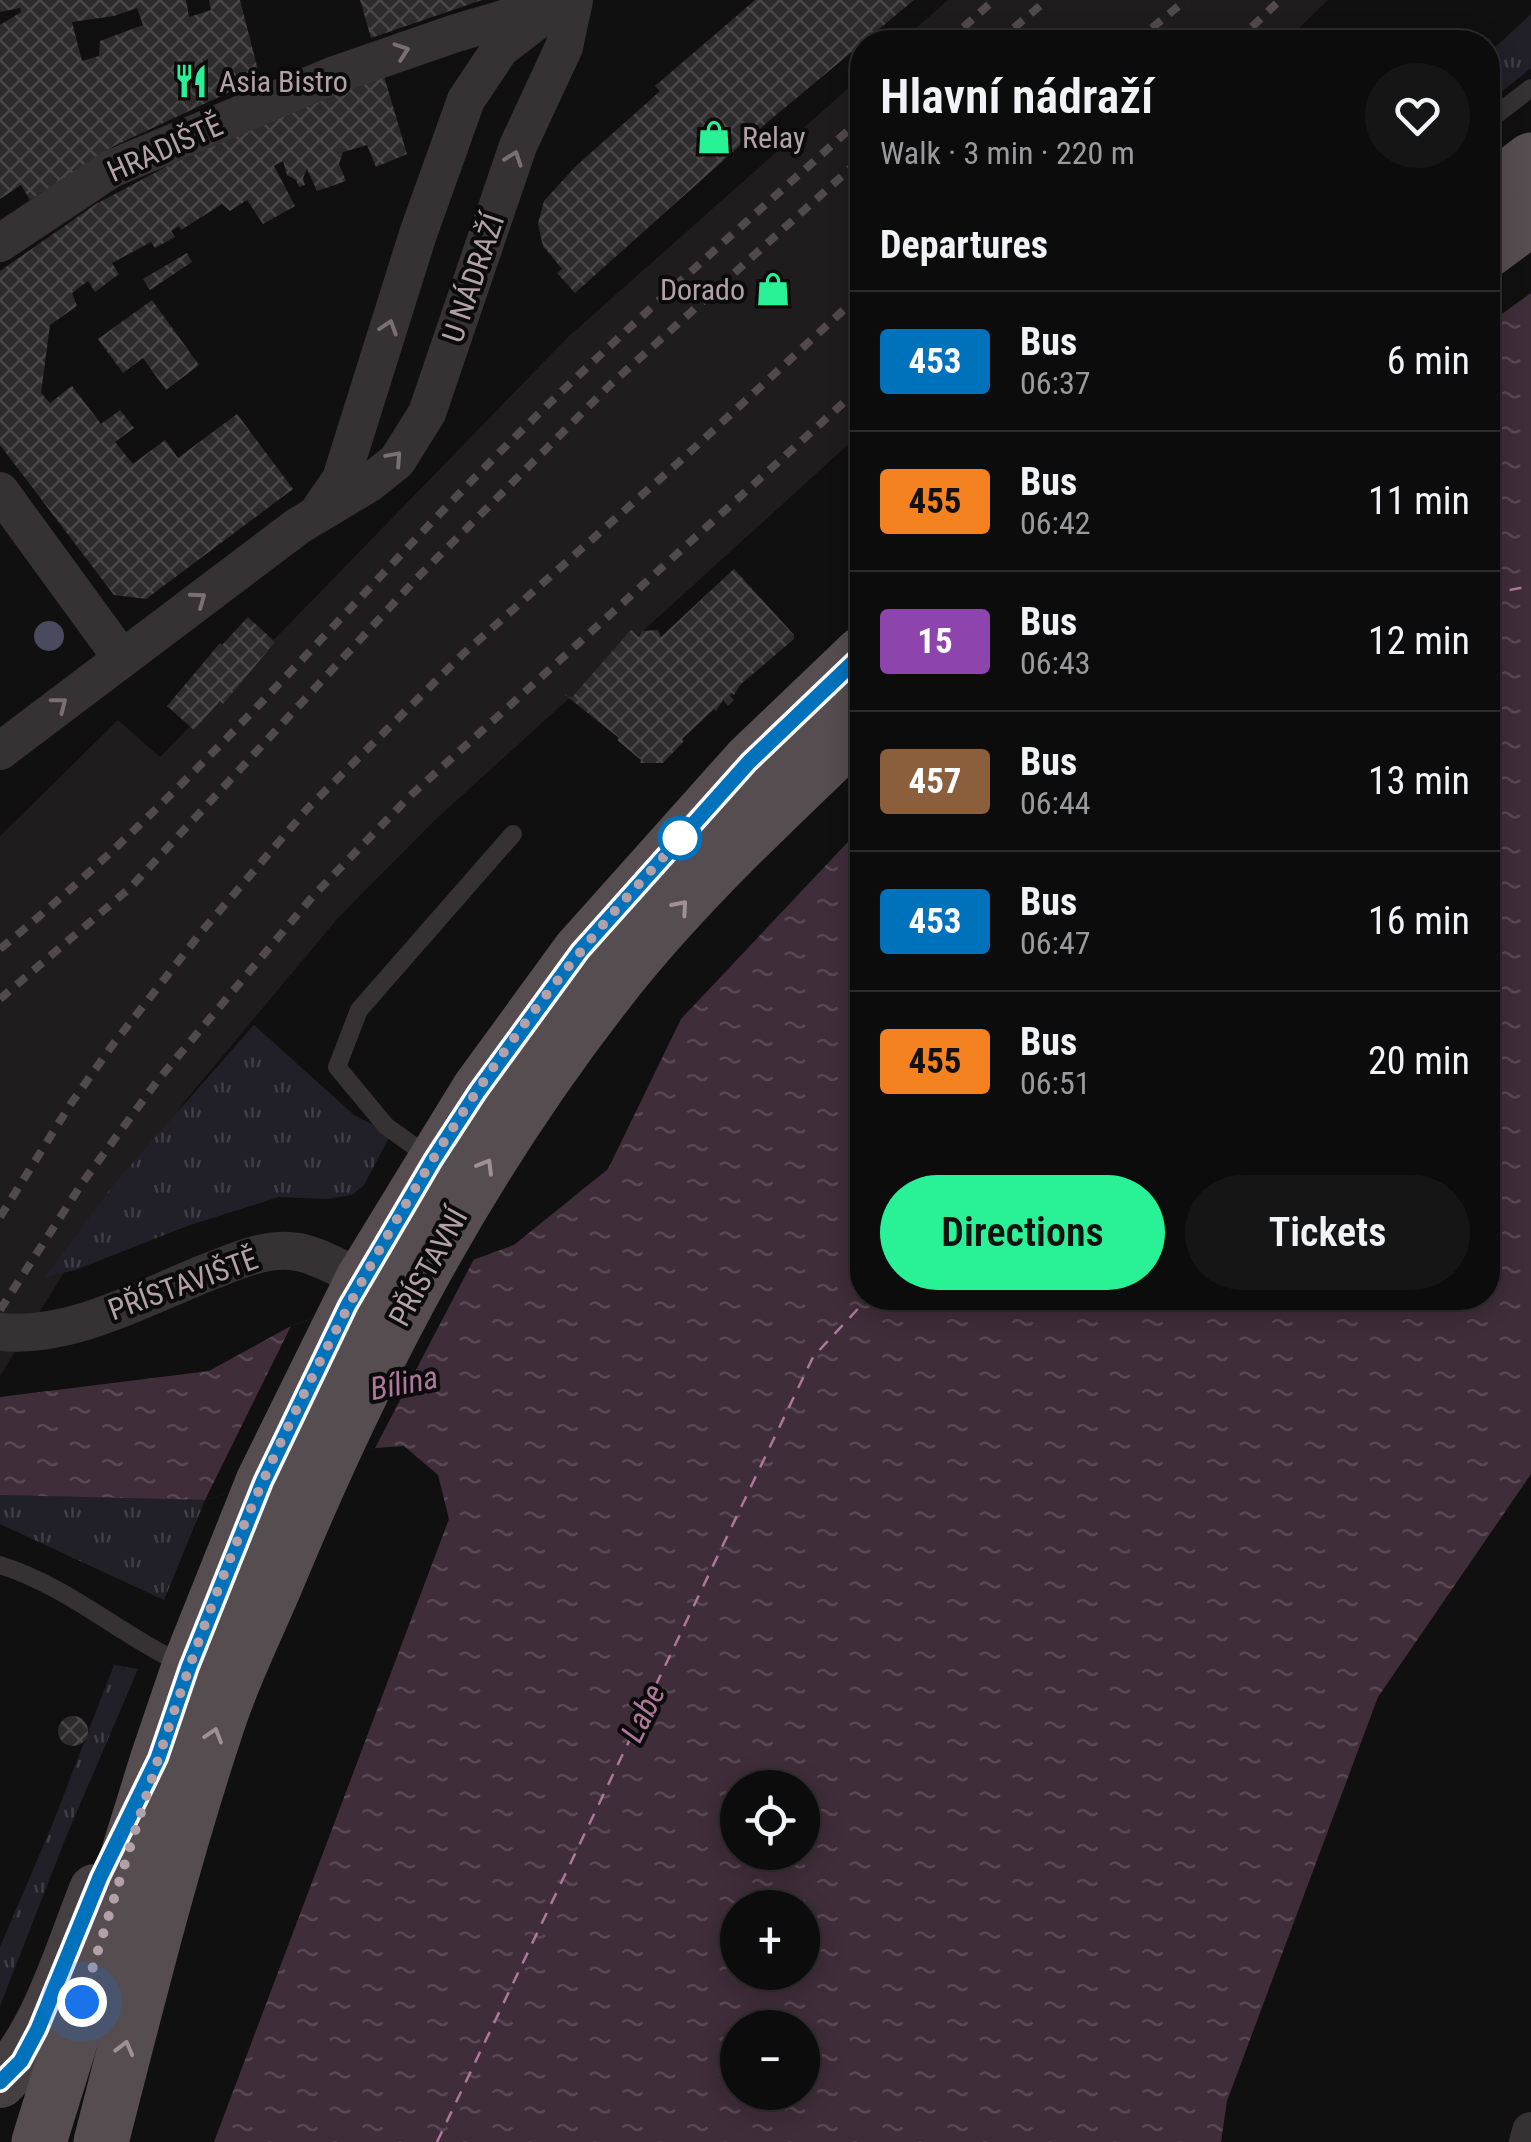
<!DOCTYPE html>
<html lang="en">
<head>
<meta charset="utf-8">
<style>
	body { margin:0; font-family:"Roboto Condensed",sans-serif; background:#161515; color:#f1f3f6; height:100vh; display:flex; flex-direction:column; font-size:38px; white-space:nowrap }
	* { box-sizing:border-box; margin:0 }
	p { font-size:32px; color:#9a9b9d }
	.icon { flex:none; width:55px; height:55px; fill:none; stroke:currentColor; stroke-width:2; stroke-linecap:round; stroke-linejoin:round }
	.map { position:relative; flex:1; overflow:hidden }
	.drawer { position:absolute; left:850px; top:30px; width:650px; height:1280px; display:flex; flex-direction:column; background:#0d0c0c; border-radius:40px; box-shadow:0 5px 25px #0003,0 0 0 2px #2d2c2d }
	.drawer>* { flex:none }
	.badge { padding:0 20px; border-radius:8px; font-size:35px; line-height:65px }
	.fabs { position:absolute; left:720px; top:1770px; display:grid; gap:20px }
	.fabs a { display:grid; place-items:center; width:100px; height:100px; border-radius:50%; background:#0d0c0c; box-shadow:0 5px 25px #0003,0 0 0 2px #2d2c2d; font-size:50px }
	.you { position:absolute; width:50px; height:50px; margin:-25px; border:8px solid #fff; border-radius:50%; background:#1a73e8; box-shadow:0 0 0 15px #1a73e833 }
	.map>.badge { position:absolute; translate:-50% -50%; box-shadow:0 0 0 5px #fff }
	h2 { padding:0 30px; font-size:38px; line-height:90px }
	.round { display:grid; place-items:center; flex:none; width:105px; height:105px; border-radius:52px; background:#161515 }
	.head { display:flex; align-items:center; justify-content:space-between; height:170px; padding:0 30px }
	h1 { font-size:48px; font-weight:600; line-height:75px }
	.action { display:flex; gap:20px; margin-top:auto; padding:20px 30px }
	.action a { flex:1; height:115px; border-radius:60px; background:#29f196; color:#111; font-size:40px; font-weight:600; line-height:115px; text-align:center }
	.action a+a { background:#161515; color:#f1f3f6 }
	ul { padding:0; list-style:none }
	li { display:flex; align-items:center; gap:30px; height:140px; padding:0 30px; border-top:2px solid #2d2c2d }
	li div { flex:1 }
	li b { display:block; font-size:38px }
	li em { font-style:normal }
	li .badge { min-width:110px; font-weight:700; text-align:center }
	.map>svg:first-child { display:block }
	.built { fill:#1e1c1c }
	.grass { fill:url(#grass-tufts) }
	.water { fill:url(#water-ripples); fill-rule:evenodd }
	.pier { fill:#111010 }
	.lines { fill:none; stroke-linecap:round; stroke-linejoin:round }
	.ferry { stroke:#ae779b; stroke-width:2.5; stroke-dasharray:12 10; stroke-linecap:butt }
	.building { fill:url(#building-cross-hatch); fill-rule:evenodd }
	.lane { stroke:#363132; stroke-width:18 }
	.street { stroke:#363132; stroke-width:38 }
	.secondary { stroke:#463f42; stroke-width:52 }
	.primary { stroke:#554d50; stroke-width:55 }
	.rail { stroke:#514a4d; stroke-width:8; stroke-dasharray:12 10; stroke-linecap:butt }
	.tree { fill:#4a4a5e }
	.oneway { stroke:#7a6f73 }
	.oneway2 { stroke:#9f9096 }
	.line-casing { stroke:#fff; stroke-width:22 }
	.line { stroke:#0072bc; stroke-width:15 }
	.walk { stroke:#b2a1a8; stroke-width:10; stroke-dasharray:0 18 }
	.stop-dot { fill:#fff; stroke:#0072bc; stroke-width:5 }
	.labels { text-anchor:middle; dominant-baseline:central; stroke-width:8; stroke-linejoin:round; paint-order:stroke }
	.poi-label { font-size:30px; fill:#b2a1a8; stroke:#0c0b0b; text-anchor:start }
	.street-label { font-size:30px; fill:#b2a1a8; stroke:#0c0b0b }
	.water-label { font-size:32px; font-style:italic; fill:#ae779b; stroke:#0c0b0b }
</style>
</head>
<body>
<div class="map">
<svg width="1531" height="2142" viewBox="0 0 1531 2142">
	<defs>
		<pattern id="grass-tufts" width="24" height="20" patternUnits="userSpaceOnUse" patternTransform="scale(2.5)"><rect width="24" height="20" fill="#212029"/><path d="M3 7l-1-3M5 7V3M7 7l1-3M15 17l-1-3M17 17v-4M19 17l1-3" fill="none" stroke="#3f3d45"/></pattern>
		<pattern id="water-ripples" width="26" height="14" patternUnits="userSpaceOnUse" patternTransform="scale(2.5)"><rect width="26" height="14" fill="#3f2d39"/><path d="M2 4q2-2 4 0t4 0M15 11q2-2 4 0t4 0" fill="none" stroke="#584853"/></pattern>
		<pattern id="building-cross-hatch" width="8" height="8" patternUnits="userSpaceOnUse" patternTransform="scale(2.5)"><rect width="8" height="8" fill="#2d2b2b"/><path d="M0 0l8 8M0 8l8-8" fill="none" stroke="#494747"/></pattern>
	</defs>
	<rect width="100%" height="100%" fill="#111010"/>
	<!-- built -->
	<g class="built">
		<path d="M948 0H1328L1285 42H900Z"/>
		<path d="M862 76V432L434 821 338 918 185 1101 70 1263 0 1376V836L118 720 160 757 568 337Z"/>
	</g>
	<!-- grass -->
	<g class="grass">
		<path d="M1531 14V68L1488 103V54Z"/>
		<path d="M254 1025 354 1115 391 1134 364 1185 352 1195 327 1199 279 1197 190 1225 75 1270 45 1277 114 1184Z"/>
		<path d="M0 1495 205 1500 164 1600 0 1524Z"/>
		<path d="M114 1665 138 1669 66 1837 0 2006V1947L51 1828Z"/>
	</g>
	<!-- water -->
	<path class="water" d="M1531 293V1474L1378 1697 1227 2101 1221 2142H214L449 1519 438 1475 404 1446 375 1448 205 1500 0 1495V1397L209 1371 291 1326 514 1245 608 1169 681 1019 862 827V1298H1488V324ZM738 1788H802V1852H738ZM738 1908H802V1972H738ZM738 2028H802V2092H738Z"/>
	<!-- pier -->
	<path class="pier" d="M474 1259 375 1448 205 1500 291 1326Z"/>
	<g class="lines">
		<!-- ferry -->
		<g class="ferry">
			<path d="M1488 594 1531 586"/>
			<path d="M437 2142 813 1357 868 1298"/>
		</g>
	</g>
	<!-- building -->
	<g class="building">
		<path d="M0 0H186L189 17 211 10 209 0H240L260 78 114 146 30 200 21 185 0 199V25L21 12 20 8 0 12ZM137 8 143 25 100 41 99 56 82 61 72 22 114 16Z"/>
		<path d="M360 0H482L371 38Z"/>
		<path d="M755 0H914L745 141 575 293 557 273 562 269 543 246 538 224 544 201 575 167 660 91 655 86Z"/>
		<path d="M383 73 407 154 376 167 367 145 343 152 339 164 346 181 317 191 307 169 303 178 305 185 299 187 296 180 287 175 283 161 274 166 295 206 263 224 247 200 230 211 222 204 181 230 179 226 171 231 175 237 155 248 151 242 112 263 119 274 95 292 88 281 72 293 77 306 50 325 41 393 50 403 72 386 101 424 120 410 134 428 115 442 133 464 165 440 178 458 237 414 293 489 146 599 114 595 0 445V271L96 204 252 121Z"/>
		<path d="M187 253 192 262 150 290 143 279Z"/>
		<path d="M152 300 199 365 166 390 143 358 123 373 98 339Z"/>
		<path d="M734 569 794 635V639L740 685 734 695 732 693 730 696 734 700 728 706 723 700 716 711 714 709 682 739 684 741 663 763H640L641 760 617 740 619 738 564 694 572 697 631 630 639 637 642 631 658 630 661 637Z"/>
		<path d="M248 617 275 642 223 704 220 701 194 730 167 706 220 643 222 645Z"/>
		<circle cx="73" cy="1731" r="15"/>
	</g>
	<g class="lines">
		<!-- lane -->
		<g class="lane">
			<path d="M1488 121 1531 88"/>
			<path d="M429 1157 386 1126 337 1067 359 1010 513 834"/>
			<path d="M0 1565C68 1586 120 1635 184 1665"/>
		</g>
		<!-- street -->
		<g class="street">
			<path d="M0 243 111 169 332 76 456 33 568 0"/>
			<path d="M0 491 121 657"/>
			<path d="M321 508 341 479 418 234 466 100 500 49 543 16"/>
			<path d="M0 751 298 526 368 484 397 461 427 413 518 146 564 47 574 0"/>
			<path d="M0 1332C71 1339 143 1298 208 1272 235 1262 267 1246 298 1252 320 1256 342 1270 363 1279"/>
			<path d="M1528 2142 1531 2131"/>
		</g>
		<!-- secondary -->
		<path class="secondary" d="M0 2082C47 2035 70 1952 95 1890"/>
		<!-- primary -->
		<g class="primary">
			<path d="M1488 193 1531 160"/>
			<path d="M1488 250 1531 218"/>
			<path d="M39 2142 158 1758 189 1667 263 1482 363 1279 478 1091 580 951 749 762 862 654"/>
			<path d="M101 2142C137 2002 172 1860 218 1722 234 1673 258 1626 278 1578 364 1370 468 1170 607 992 682 895 774 811 862 726"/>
		</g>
		<!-- rail -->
		<g class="rail">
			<path d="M947 42 994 0"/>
			<path d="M997 42 1047 0"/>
			<path d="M1135 42 1186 0"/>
			<path d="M1236 42 1280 0"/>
			<path d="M0 949C181 802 331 623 495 457 612 339 738 230 862 118"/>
			<path d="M0 999 131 887 417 578 611 384 862 158"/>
			<path d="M0 1217 70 1105 111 1047 203 930 308 808 463 654 679 462 862 293"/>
			<path d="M0 1310 83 1182 158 1080 313 896 410 796 862 386"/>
		</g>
	</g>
	<!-- trees -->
	<circle class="tree" cx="49" cy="636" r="15"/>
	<!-- one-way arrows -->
	<defs><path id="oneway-chevron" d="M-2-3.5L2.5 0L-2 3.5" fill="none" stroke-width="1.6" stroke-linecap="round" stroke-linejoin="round" transform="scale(2.5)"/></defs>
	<g class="oneway">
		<use href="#oneway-chevron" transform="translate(402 51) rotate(-19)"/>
		<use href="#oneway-chevron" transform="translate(514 158) rotate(-70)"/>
		<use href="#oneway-chevron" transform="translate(389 327) rotate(-72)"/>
		<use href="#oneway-chevron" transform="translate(395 458) rotate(-48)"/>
		<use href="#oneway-chevron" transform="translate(199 599) rotate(-36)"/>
		<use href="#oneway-chevron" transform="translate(60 704) rotate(-38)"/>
	</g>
	<g class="oneway2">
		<use href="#oneway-chevron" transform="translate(681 907) rotate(-49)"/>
		<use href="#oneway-chevron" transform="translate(486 1166) rotate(-59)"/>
		<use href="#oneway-chevron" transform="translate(214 1735) rotate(-73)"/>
		<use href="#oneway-chevron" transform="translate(125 2048) rotate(-75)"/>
	</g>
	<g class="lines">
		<!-- line casing -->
		<g class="line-casing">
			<path id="line" d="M0 2082 21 2061 38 2029 100 1877 158 1758 189 1667 263 1482 348 1305 433 1160 478 1091 580 951 749 762 862 654"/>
		</g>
		<!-- line -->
		<use href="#line" class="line"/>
		<!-- walk -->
		<path class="walk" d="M82 2002C137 1826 188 1649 263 1481 347 1295 452 1108 582 950 615 909 652 870 687 831L680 838"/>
	</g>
	<!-- icons -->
	<defs>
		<g id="restaurant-bare" transform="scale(2.7)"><path d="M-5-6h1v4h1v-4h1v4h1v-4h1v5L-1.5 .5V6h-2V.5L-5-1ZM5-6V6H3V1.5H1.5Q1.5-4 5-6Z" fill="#29f196" stroke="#0c0b0b" stroke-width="2.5" paint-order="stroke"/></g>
		<g id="shop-bare" transform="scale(2.7)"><path d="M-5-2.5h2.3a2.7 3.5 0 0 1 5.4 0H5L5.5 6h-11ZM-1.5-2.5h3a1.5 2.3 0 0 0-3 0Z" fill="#29f196" stroke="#0c0b0b" stroke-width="2.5" paint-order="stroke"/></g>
	</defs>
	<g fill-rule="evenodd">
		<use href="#restaurant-bare" x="191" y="81"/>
		<use href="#shop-bare" x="714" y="137"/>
		<use href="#shop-bare" x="773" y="289"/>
	</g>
	<!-- markers -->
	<circle class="stop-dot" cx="680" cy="838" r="20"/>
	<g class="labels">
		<!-- poi labels -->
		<g class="poi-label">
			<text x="219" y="81">Asia Bistro</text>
			<text x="742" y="137">Relay</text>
			<text x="745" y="289" text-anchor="end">Dorado</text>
		</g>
		<!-- street labels -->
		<g class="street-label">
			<text transform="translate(165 148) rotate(-24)">HRADIŠTĚ</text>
			<text transform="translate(473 278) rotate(-71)">U NÁDRAŽÍ</text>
			<text transform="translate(428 1267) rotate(-61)">PŘÍSTAVNÍ</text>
			<text transform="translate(183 1284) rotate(-20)">PŘÍSTAVIŠTĚ</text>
		</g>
		<!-- water labels -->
		<g class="water-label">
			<text transform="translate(404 1383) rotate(-11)">Bílina</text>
			<text transform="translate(643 1713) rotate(-64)">Labe</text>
		</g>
	</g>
</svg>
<div class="fabs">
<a><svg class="icon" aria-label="locate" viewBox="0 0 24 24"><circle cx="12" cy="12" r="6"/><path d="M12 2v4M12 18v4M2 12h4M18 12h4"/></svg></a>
<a>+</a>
<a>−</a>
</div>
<div class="you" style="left:82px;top:2002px"></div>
<section class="drawer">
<div class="head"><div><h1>Hlavní nádraží</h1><p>Walk · 3 min · 220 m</p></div><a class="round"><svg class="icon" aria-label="heart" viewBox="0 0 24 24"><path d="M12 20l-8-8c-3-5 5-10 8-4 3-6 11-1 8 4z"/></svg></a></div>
<h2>Departures</h2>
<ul>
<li><span class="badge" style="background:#0072bc;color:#fff">453</span><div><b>Bus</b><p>06:37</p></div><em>6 min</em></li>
<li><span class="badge" style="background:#f58220;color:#111">455</span><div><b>Bus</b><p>06:42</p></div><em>11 min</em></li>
<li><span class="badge" style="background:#8e44ad;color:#fff">15</span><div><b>Bus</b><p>06:43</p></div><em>12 min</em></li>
<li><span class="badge" style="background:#8b5e3c;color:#fff">457</span><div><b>Bus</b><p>06:44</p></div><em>13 min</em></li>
<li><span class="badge" style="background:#0072bc;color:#fff">453</span><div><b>Bus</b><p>06:47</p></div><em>16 min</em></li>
<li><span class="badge" style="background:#f58220;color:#111">455</span><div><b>Bus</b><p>06:51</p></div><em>20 min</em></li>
</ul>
<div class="action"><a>Directions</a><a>Tickets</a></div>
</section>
</div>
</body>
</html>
